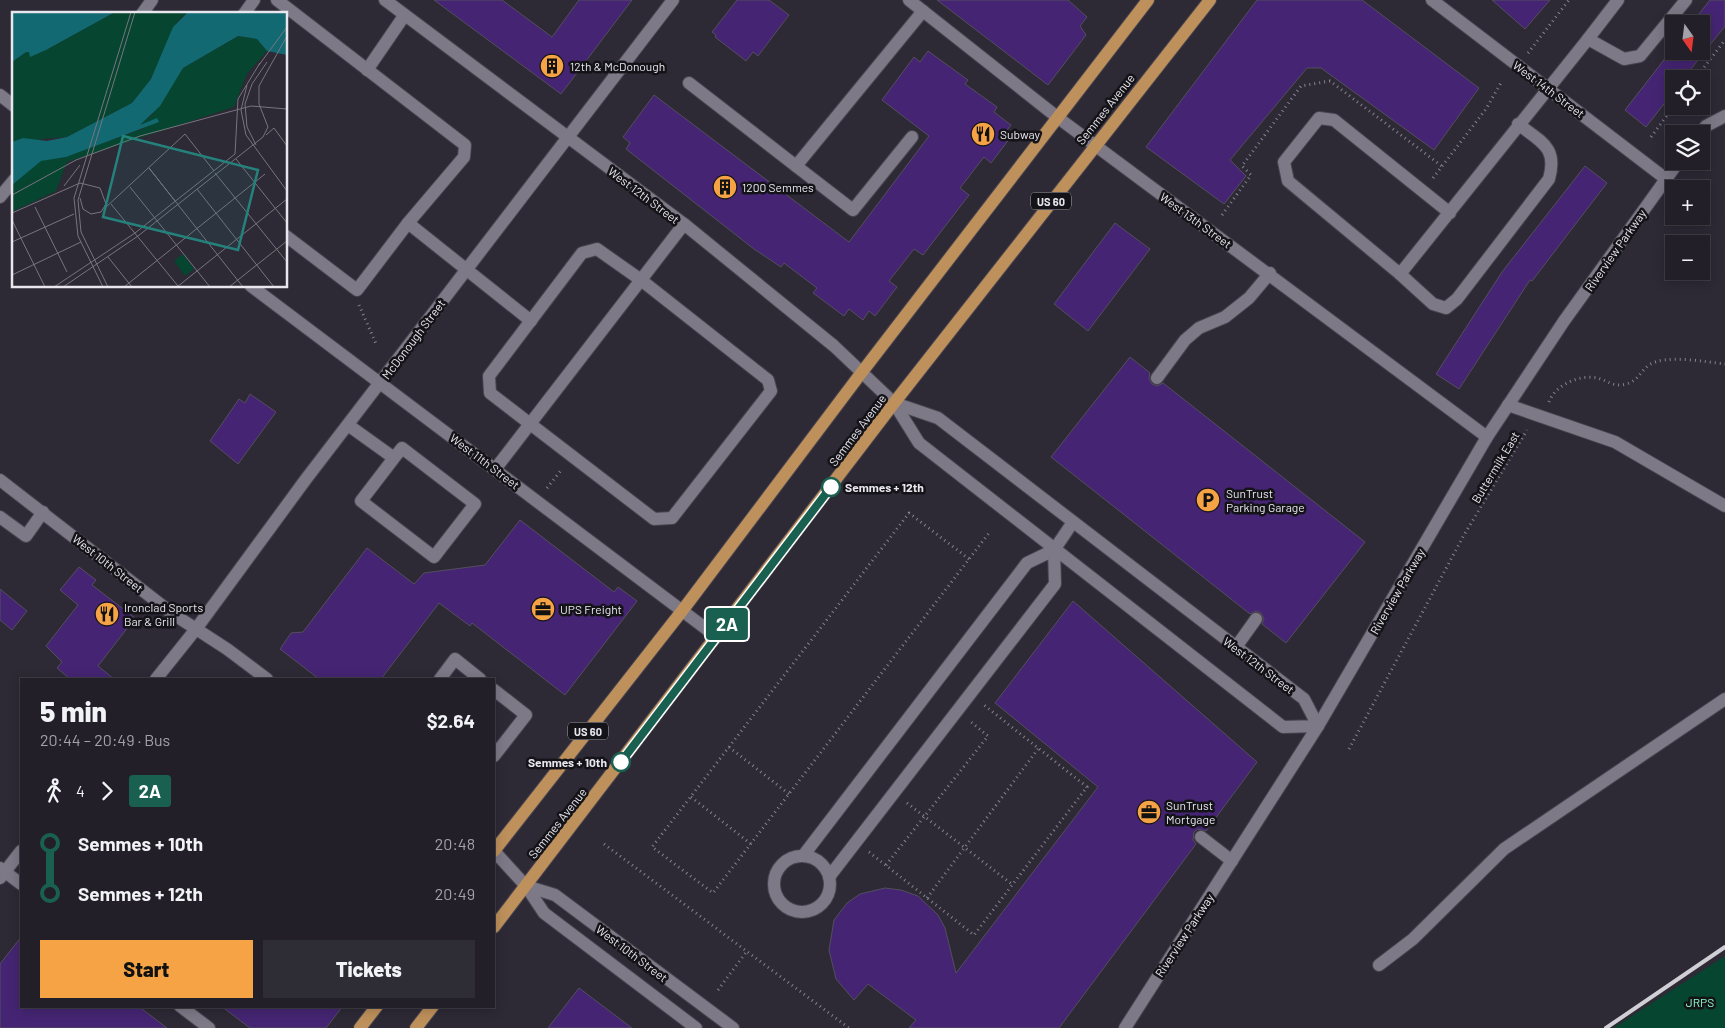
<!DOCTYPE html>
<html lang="en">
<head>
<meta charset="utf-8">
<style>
	body { margin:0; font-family:Barlow,sans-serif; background:#2e2c34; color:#f1f3f6; height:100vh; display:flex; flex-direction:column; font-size:19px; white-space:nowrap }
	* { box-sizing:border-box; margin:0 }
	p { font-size:16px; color:#a2a2a8 }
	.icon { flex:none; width:28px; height:28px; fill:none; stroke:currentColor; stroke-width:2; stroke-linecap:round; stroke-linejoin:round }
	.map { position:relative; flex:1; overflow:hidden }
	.sheet { position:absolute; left:20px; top:678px; width:475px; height:330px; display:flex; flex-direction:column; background:#221f28; border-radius:0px; box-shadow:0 2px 12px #0003,0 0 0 1px #3f3d45 }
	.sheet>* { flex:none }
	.badge { padding:0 10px; border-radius:4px; font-size:18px; line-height:32px }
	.needle { width:32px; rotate:166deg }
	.fabs { position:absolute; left:1665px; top:15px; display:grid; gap:10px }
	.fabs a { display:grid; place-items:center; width:45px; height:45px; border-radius:0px; background:#221f28; box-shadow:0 2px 12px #0003,0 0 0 1px #3f3d45; font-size:25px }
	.map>.badge { position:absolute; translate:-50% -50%; box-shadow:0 0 0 2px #fff }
	.legs { display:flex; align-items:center; gap:8px; height:55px; padding:0 20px; font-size:16px }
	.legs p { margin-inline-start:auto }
	.headline { display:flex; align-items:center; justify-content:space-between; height:85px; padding:0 20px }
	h1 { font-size:28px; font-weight:800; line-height:38px }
	.cta { display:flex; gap:10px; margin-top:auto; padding:10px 20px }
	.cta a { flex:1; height:58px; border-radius:0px; background:#f5a345; color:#111; font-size:20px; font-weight:800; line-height:58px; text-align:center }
	.cta a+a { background:#2e2c34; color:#f1f3f6 }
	ul { padding:0 20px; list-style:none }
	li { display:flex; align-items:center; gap:18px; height:50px; font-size:19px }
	li i { display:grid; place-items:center; width:8px; height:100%; margin:0 6px; background:currentColor }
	li i::after { content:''; width:12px; height:12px; margin:-6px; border:4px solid; border-radius:50%; background:#221f28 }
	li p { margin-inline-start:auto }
	li:first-child i { background:linear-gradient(#0000 50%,currentColor 0) }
	li:last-child i { background:linear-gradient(currentColor 50%,#0000 0) }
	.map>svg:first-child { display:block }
	.green { fill:#06452f }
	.building { fill:#452573; stroke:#534f5c }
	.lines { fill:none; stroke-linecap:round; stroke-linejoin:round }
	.minor-casing { stroke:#48454e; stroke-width:14 }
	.major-casing { stroke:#48454e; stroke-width:14 }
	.path { stroke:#87838d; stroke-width:3; stroke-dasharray:1 4; stroke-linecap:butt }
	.minor { stroke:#7d7987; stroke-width:12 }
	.major { stroke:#be905b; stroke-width:12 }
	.rail { stroke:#d1cfd6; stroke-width:4 }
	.line-1-casing { stroke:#fff; stroke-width:11 }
	.line-1 { stroke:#1a6051; stroke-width:8 }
	.stop-1-dot { fill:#fff; stroke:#1a6051; stroke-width:2.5 }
	.labels { text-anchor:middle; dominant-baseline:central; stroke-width:5; stroke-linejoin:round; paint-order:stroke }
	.shield { fill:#141318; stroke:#a9a7ae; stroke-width:1 }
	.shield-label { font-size:11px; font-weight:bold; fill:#e9e7ee }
	.poi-label { font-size:12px; fill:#e9e7ee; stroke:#141318; text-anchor:start }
	.street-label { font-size:12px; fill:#e9e7ee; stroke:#141318 }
	.stop-label { font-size:12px; font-weight:bold; fill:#e9e7ee; stroke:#141318; text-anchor:start }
	.park-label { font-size:12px; fill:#8dfecb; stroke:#141318 }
	.inset-road { fill:none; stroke:#78757f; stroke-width:1 }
	.view { fill:#25817b; fill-opacity:0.15; stroke:#25817b; stroke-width:2.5 }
	.inset-edge { fill:none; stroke:#e9e7ee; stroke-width:2.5 }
</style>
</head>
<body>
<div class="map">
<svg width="1725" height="1028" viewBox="0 0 1725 1028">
	<rect width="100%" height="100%" fill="#2d2935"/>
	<!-- green -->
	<path class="green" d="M1725 956V1028H1613L1621 1023Z"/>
	<!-- building -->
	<g class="building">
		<path d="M434 0H502L552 37 579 0H632L561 94Z"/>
		<path d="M737 0H769L789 15 758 56 753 52 746 61 715 37 716 35 712 32Z"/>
		<path d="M937 0H1068L1087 17 1080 26 1086 35 1048 85Z"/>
		<path d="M1257 0H1362L1479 88 1434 150 1321 68H1307L1230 160 1246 176 1224 204 1146 147Z"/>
		<path d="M1492 0H1550L1525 29Z"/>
		<path d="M1710 0H1725V26L1683 79H1674V91L1646 127 1625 110 1674 47V51H1701V24H1691Z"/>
		<path d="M928 51 968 80 965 84 997 107 994 112 1011 125 1004 134 1010 138 991 163 984 157 960 188 969 195 923 255 914 249 889 281 897 287 875 316 869 311 863 320 849 309 844 316 813 293 817 288 784 263 781 267 754 249 626 149 630 143 623 137 654 95 849 242 929 136 882 100 914 57 920 62Z"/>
		<path d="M1585 166 1607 183 1532 281 1530 280 1459 389 1436 374 1502 272Z"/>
		<path d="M1115 223 1150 249 1088 331 1054 304Z"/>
		<path d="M1130 357 1150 373 1149 378 1152 384 1157 386 1163 383 1365 542 1286 643 1262 624 1264 619 1261 613 1256 611 1250 614 1051 457Z"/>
		<path d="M250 394 276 412 238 464 210 441 239 399 245 403Z"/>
		<path d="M520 520 614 592 618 587 637 601 565 695 472 623 470 626 439 603 381 679H319L280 649 291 633 303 632 367 548 414 584 424 573 485 565Z"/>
		<path d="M79 567 96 580 92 585 135 618 98 666 114 679H70L57 668 62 662 46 646 78 605 60 590Z"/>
		<path d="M0 589 27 611 12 630 0 620Z"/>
		<path d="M1073 601 1257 762 1206 831 1198 829 1194 832 1193 840 1196 844 1059 1028H909L916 1020 868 984 854 1000 836 979 829 950 834 920 847 903 860 894 885 888 901 890 918 896 938 915 945 928 956 973 1098 787 995 703Z"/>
		<path d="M21 937V1006H138L167 1028H0V964Z"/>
		<path d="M579 988 632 1028H548Z"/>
		<path d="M221 1006H343L326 1028H250Z"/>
	</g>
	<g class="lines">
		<!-- minor casing -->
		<g class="minor-casing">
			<g id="minor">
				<path d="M277 0 465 145 464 157 408 223"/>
				<path d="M385 0 684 224 834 346 894 403 919 443 1283 727 1318 726 1304 699 938 418 894 403"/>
				<path d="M909 0 1057 117 1487 437"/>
				<path d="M1432 0 1666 179"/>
				<path d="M142 14 152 0"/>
				<path d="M244 14 254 0"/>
				<path d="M1588 39 1618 0"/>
				<path d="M367 70 404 16"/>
				<path d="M689 83 796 166 923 11"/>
				<path d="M0 95 14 106"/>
				<path d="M1700 134 1706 126 1725 116"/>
				<path d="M796 166 853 210 912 137"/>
				<path d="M0 197 14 180"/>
				<path d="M1450 213 1334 120 1319 118 1284 162 1288 181 1400 274 1588 39 1624 59 1640 56 1686 0"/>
				<path d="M286 236 357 290 408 223 531 321"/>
				<path d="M597 249 641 280 768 380 771 391 672 518 654 519 490 393 489 376 582 253Z"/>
				<path d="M1400 274 1433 304 1446 308 1457 299 1549 179C1558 147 1541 142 1518 124"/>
				<path d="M251 286 717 637"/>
				<path d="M1157 378 1185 340 1199 328 1225 317 1249 298 1270 273"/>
				<path d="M1508 405 1615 442 1725 506"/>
				<path d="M348 425 394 458 361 501 434 557 475 504 402 448 394 458"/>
				<path d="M496 468 684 224"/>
				<path d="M0 480 173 614 227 649 267 679"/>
				<path d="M0 517 26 536 43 512"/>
				<path d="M1236 647 1256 619"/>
				<path d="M156 679 196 629 306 479 673 0"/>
				<path d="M440 679 455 659 480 679"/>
				<path d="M494 690 526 715 494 756"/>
				<path d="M1201 837 1232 861"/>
				<path d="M494 851 526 886 544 913 696 1028"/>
				<path d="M803 856 1027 563 1054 550 1073 522"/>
				<circle cx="802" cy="884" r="28"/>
				<path d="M0 868 21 884"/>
				<path d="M829 877 1055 584 1054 550"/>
				<path d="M0 878 21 851"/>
				<path d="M526 886 555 895 733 1028"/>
				<path d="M1379 965 1413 939 1504 849 1725 699"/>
				<path d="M180 1006 209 1028"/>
				<path d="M1125 1028 1318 726 1487 437 1564 321 1679 161"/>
			</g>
		</g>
		<!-- major casing -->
		<g class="major-casing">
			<g id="major">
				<path d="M494 851 682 611 862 372 1148 0"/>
				<path d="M494 927 894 403 1210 0"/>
				<path d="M360 1028 377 1006"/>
				<path d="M416 1028 433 1006"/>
			</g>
		</g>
		<!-- path -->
		<g class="path">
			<path d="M1528 53 1569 0"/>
			<path d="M1695 79 1725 40"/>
			<path d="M1651 137 1674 106"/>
			<path d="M1433 178 1486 109 1502 81"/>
			<path d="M1222 215 1251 175 1242 166 1301 86 1330 81 1443 167"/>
			<path d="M359 305 377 346"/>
			<path d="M1549 402C1555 385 1580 374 1597 378 1607 380 1614 388 1626 384 1638 381 1640 372 1649 365 1665 354 1706 362 1725 364"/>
			<path d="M547 488 562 469"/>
			<path d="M969 559 909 513 652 847 713 893 989 533"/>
			<path d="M729 747 789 794"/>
			<path d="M1349 749 1464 535 1527 430"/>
			<path d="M691 797 751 844"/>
			<path d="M907 803 1013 885"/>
			<path d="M604 844 849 1028"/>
			<path d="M869 852 974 935 1087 787 984 705"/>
			<path d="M886 865 988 736 971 722"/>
			<path d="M927 898 1038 749"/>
			<path d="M718 990 747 951"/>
		</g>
		<!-- minor -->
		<use href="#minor" class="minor"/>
		<!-- major -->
		<use href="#major" class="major"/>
		<!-- rail -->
		<path class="rail" d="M1606 1028 1725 947"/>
	</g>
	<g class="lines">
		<!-- line-1 casing -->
		<g class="line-1-casing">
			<path id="line-1" d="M621 762 831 487"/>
		</g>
		<!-- line-1 -->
		<use href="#line-1" class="line-1"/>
	</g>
	<!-- icons -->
	<defs>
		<g id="building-disc" transform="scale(1.25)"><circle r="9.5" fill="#f5a345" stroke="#141318"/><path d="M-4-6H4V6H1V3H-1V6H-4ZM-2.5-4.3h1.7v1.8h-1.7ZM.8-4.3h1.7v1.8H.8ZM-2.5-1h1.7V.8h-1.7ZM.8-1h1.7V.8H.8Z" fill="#111"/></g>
		<g id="restaurant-disc" transform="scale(1.25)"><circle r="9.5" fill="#f5a345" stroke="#141318"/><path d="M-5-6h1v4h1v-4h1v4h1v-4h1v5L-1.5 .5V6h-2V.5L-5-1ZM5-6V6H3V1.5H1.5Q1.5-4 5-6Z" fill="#111"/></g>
		<g id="parking-disc" transform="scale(1.25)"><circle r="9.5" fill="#f5a345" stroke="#141318"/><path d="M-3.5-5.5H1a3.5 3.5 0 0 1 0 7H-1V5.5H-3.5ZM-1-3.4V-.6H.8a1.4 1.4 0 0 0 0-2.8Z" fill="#111"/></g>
		<g id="office-disc" transform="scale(1.25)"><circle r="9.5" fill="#f5a345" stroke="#141318"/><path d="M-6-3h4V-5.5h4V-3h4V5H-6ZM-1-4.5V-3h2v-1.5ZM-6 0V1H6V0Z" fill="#111"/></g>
	</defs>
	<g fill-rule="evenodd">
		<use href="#building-disc" x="552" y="66"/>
		<use href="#restaurant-disc" x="983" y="134"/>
		<use href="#building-disc" x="725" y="187"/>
		<use href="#parking-disc" x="1208" y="500"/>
		<use href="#office-disc" x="543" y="609"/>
		<use href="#restaurant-disc" x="107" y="614"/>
		<use href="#office-disc" x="1149" y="812"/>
	</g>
	<!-- markers -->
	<g class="stop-1-dot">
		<circle cx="831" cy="487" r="9"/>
		<circle cx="621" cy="762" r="9"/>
	</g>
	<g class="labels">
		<!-- shield labels -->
		<g class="shield">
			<rect x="1031" y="192.5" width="40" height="17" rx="4"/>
			<rect x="568" y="722.5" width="40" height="17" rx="4"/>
		</g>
		<g class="shield-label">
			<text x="1051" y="201">US 60</text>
			<text x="588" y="731">US 60</text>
		</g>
		<!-- poi labels -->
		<g class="poi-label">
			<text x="570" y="66">12th &amp; McDonough</text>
			<text x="1000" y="134">Subway</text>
			<text x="742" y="187">1200 Semmes</text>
			<text x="1226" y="493">SunTrust<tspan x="1226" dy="14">Parking Garage</tspan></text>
			<text x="124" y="607">Ironclad Sports<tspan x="124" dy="14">Bar &amp; Grill</tspan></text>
			<text x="560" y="609">UPS Freight</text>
			<text x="1166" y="805">SunTrust<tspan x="1166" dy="14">Mortgage</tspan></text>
		</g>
		<!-- street labels -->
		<g class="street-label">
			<text transform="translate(1549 89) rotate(37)">West 14th Street</text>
			<text transform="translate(1105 109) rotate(-52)">Semmes Avenue</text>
			<text transform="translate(644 195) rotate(37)">West 12th Street</text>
			<text transform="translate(1196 220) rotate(36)">West 13th Street</text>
			<text transform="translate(1615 250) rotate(-55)">Riverview Parkway</text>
			<text transform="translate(413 339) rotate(-53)">McDonough Street</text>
			<text transform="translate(857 430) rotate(-53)">Semmes Avenue</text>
			<text transform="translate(485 461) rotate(37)">West 11th Street</text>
			<text transform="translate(1495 467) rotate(-59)">Buttermilk East</text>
			<text transform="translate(108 563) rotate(38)">West 10th Street</text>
			<text transform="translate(1397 591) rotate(-60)">Riverview Parkway</text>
			<text transform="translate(1259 665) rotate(37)">West 12th Street</text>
			<text transform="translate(557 823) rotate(-52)">Semmes Avenue</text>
			<text transform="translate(1184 935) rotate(-57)">Riverview Parkway</text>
			<text transform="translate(632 953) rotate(37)">West 10th Street</text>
		</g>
		<!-- stop labels -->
		<g class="stop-label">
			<text x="845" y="487">Semmes + 12th</text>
			<text x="607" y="762" text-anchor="end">Semmes + 10th</text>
		</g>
		<!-- park labels -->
		<g class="park-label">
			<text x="1700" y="1002">JRPS</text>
		</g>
	</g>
	<!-- overview -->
	<g transform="translate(12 12)">
		<rect width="275" height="275" fill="#2d2935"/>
		<path d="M103 0H176L165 10 139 67 120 91 55 125 28 127 44 147 133 116 128 110 139 104 171 56 226 24 245 27 255 39 235 62 222 95 55 150 44 179 0 200V50L14 40 34 38ZM171 242 182 257 173 264 162 249Z" fill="#06452f"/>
		<path d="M0 0H103L34 38 18 45 17 40H14L0 50ZM176 0H275V43L255 39 245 27 226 24 171 56 148 94 128 113 145 106 147 110 54 145 29 149 0 173V130L11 126 35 129 55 125 120 91 139 67 161 15Z" fill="#126972"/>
		<path class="inset-road" d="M247 53 275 15M235 73 229 98 234 123 275 179M254 123 262 116 275 134M244 133 235 115 233 92 240 72 255 50M224 147 275 211M137 156 231 275M137 156 163 189M203 161 275 250M52 174 68 153M118 175 198 275M185 177 262 275M0 183 64 148 128 124 239 94 275 97M99 192 166 274M23 195 55 260M93 196 173 122 202 159M0 201 68 171 88 176 94 192 89 200 79 202 71 197 68 186M0 208 33 275M0 230 62 202M96 245 120 275M0 263 69 230M42 275 123 221 223 142 226 87 248 51M51 275 126 224 251 125 256 115 247 92V74L275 24M91 275 66 224 62 186 119 0M96 275 69 220 66 188 123 0M112 275 253 162M165 275 275 187M217 275 275 229"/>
		<path class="view" d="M111 124 246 158 226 238 91 205Z"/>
		<rect width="275" height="275" class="inset-edge"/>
	</g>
</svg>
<div class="fabs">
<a><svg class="needle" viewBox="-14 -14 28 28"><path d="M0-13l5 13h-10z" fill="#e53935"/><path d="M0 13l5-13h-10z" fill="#a2a2a8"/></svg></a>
<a><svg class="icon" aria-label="locate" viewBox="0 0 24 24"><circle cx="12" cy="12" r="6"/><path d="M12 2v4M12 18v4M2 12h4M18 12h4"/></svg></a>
<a><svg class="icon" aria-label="layers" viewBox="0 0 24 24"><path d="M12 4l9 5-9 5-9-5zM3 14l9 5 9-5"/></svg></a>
<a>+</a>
<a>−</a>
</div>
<b class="badge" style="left:727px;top:624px;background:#1a6051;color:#fff">2A</b>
<section class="sheet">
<div class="headline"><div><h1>5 min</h1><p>20:44 – 20:49 · Bus</p></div><b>$2.64</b></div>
<div class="legs"><svg class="icon" aria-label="walk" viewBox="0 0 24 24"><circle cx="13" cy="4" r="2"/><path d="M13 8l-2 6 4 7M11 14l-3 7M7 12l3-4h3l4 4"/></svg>4<svg class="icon" aria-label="forward" viewBox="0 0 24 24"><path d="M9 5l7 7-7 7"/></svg><b class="badge" style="background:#1a6051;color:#fff">2A</b></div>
<ul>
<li><i style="color:#1a6051"></i><b>Semmes + 10th</b><p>20:48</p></li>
<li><i style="color:#1a6051"></i><b>Semmes + 12th</b><p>20:49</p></li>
</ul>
<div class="cta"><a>Start</a><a>Tickets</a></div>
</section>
</div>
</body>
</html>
